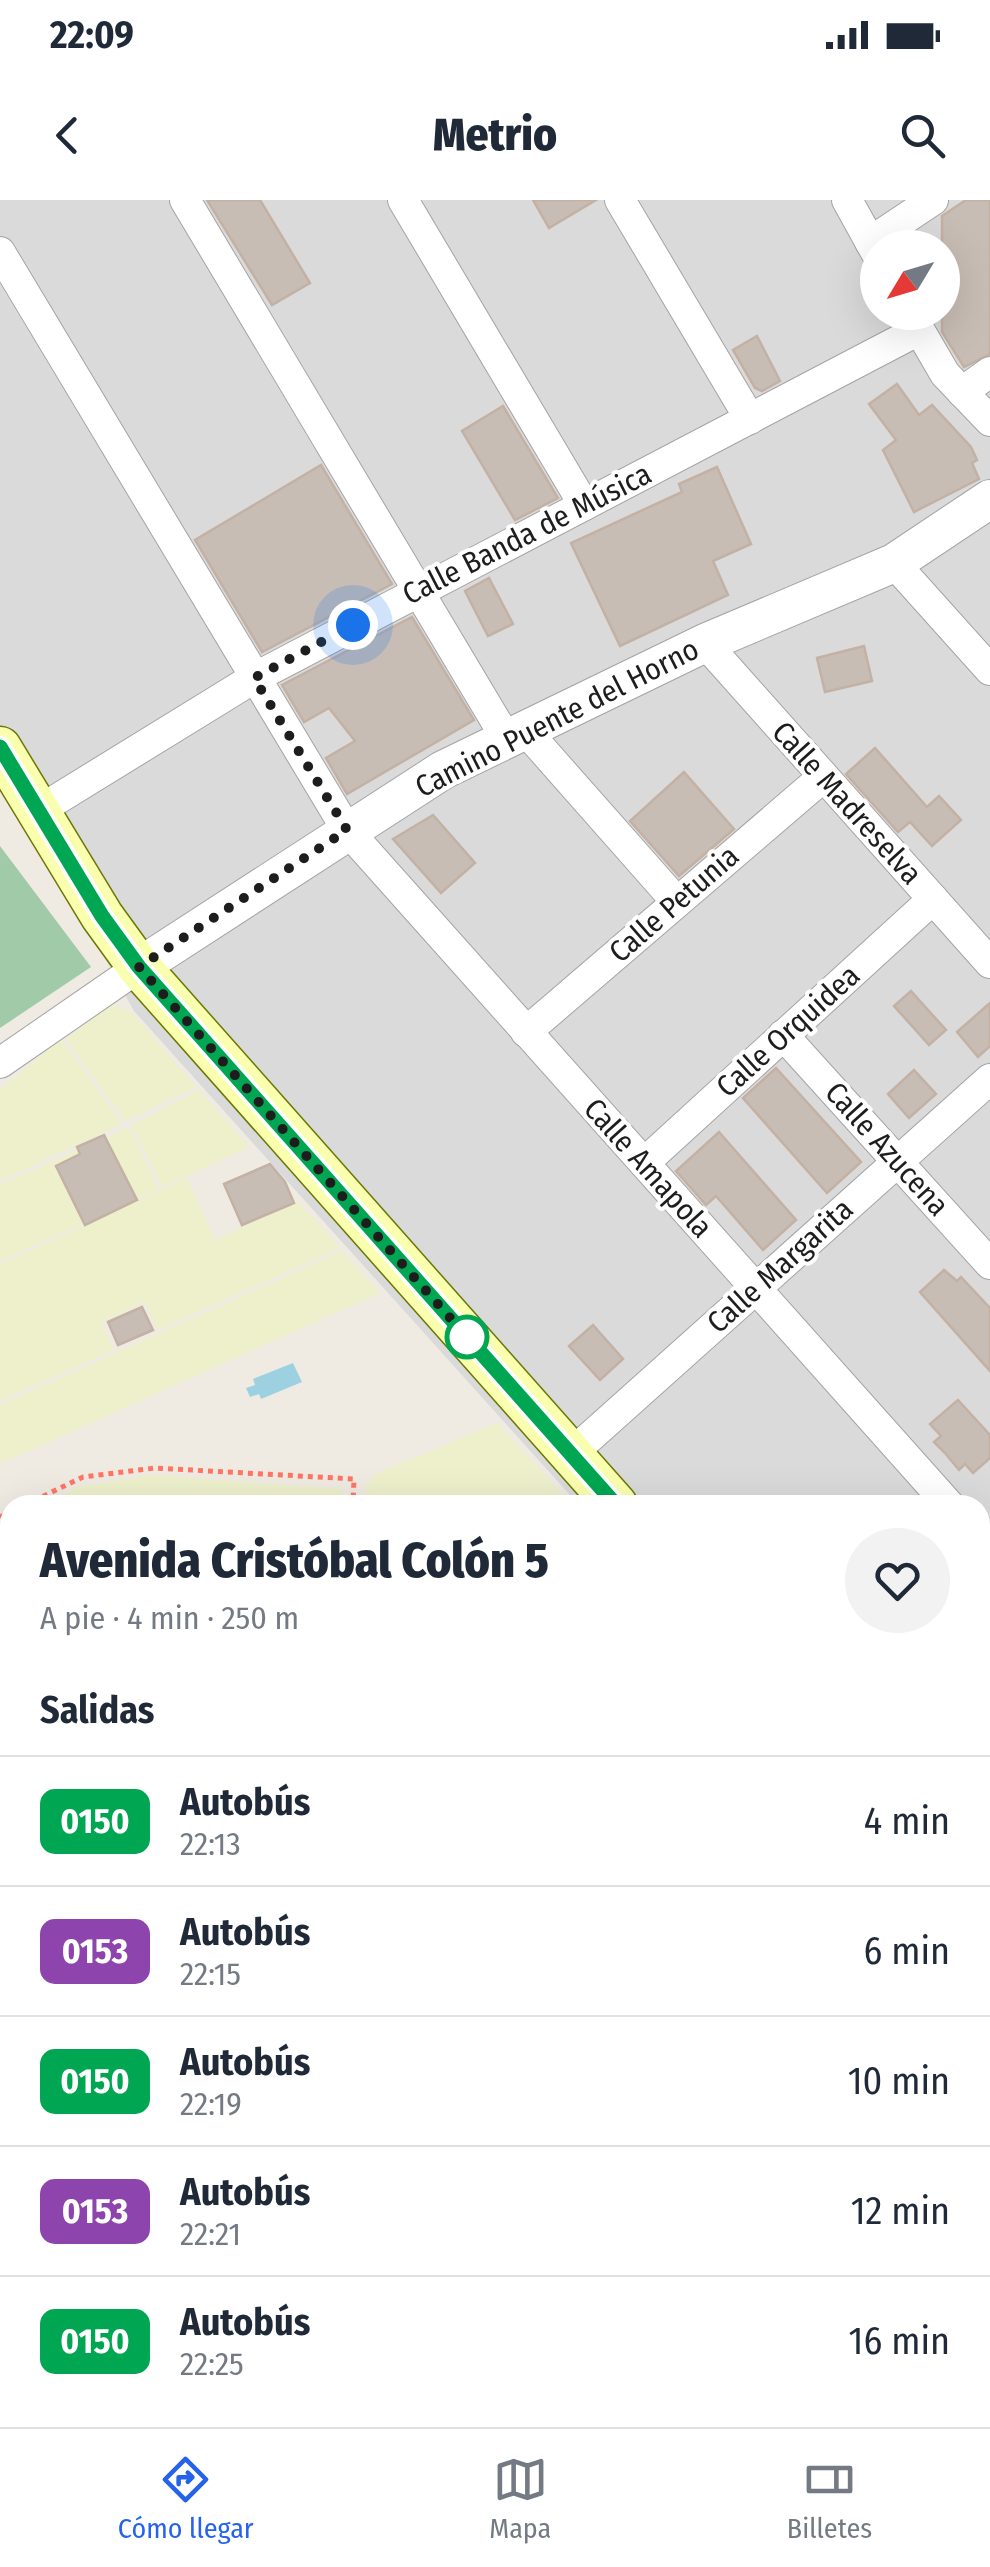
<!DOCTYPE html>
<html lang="es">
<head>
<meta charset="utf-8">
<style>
	body { margin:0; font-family:"Fira Sans Condensed",sans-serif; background:#f2f2f3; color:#1f2937; height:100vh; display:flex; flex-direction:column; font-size:38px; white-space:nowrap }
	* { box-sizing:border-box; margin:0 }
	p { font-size:32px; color:#747a83 }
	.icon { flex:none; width:55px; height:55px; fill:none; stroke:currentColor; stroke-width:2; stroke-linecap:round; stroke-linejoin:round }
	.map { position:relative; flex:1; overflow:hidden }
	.panel { position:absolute; left:0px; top:1295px; width:990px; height:932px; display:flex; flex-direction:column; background:#fff; border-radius:30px 30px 0 0; box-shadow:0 10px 40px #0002 }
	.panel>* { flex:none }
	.badge { padding:0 20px; border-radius:15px; font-size:35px; line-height:65px }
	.needle { width:65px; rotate:232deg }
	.buttons { position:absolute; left:860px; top:30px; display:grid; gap:20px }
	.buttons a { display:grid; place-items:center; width:100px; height:100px; border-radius:50%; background:#fff; box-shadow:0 10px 40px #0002; font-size:50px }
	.you { position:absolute; width:50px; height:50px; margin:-25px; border:8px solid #fff; border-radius:50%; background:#1a73e8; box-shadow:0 0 0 15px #1a73e833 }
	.map>.badge { position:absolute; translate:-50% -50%; box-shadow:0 0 0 5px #fff }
	h2 { padding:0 40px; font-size:38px; line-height:90px }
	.round { display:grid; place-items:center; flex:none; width:105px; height:105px; border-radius:52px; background:#f2f2f3 }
	.overview { display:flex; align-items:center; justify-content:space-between; height:170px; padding:0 40px }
	h1 { font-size:48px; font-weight:800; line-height:75px }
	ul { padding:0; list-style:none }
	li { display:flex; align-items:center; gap:30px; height:130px; padding:0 40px; border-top:2px solid #e0e1e3 }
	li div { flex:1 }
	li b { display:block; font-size:38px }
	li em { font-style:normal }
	li .badge { min-width:110px; font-weight:700; text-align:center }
	.status { display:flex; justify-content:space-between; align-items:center; height:70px; padding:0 50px; background:#fff; direction:ltr }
	.status svg { height:28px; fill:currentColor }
	header { display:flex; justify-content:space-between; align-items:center; height:130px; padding:0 40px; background:#fff; font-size:45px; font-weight:800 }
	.tabs { display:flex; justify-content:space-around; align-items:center; height:140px; border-top:2px solid #e0e1e3; background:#fff; font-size:28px; color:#747a83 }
	.tabs a { display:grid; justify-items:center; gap:5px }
	.tabs .selected { color:#2563eb }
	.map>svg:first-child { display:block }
	.residential { fill:#dbdada; fill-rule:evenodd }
	.farmland { fill:#edf0cb }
	.cemetery { fill:#a1cba8 }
	.water { fill:#9dd1e2 }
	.building { fill:#c8bdb5; stroke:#c3b1a3; stroke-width:2.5 }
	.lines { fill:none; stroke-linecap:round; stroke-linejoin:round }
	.minor-casing { stroke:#a4a4a4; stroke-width:32 }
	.tertiary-casing { stroke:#a4a4a4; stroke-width:40 }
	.secondary-casing { stroke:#697800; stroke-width:45 }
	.path { stroke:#ff7663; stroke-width:5; stroke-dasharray:5 5; stroke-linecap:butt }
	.minor { stroke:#fff; stroke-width:30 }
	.tertiary { stroke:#fff; stroke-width:38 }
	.secondary { stroke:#faffb0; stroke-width:42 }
	.line-casing { stroke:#fff; stroke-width:22 }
	.line { stroke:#00a651; stroke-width:15 }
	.walk { stroke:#1d1d1d; stroke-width:10; stroke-dasharray:0 18 }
	.stop-dot { fill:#fff; stroke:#00a651; stroke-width:5 }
	.labels { text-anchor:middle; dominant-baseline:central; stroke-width:8; stroke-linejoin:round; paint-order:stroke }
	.street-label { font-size:30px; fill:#1d1d1d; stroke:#fff }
</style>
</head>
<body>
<div class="status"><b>22:09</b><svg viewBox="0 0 49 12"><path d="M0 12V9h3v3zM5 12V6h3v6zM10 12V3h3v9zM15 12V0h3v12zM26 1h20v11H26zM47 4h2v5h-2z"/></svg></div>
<header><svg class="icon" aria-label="back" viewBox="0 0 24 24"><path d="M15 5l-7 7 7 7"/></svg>Metrio<svg class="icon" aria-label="search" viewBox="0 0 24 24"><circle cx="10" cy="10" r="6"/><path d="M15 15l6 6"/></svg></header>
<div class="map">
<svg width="990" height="2227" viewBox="0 0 990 2227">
	<rect width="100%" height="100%" fill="#efebe2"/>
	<!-- residential -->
	<path class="residential" d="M0 0H990V1762L980 1751V1305H579L134 811 0 568ZM878 48H942V112H878Z"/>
	<!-- farmland -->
	<g class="farmland">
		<path d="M111 805 131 812 196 887 125 921 66 839Z"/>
		<path d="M61 839 122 924 0 981V889Z"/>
		<path d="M199 890 249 947 163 987 131 925Z"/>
		<path d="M129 927 159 989 0 1061V985Z"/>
		<path d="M187 978 215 1040 299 1002 340 1048 158 1130 144 1102 101 1122 114 1150 0 1201V1064Z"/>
		<path d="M342 1051 380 1093 0 1264V1205Z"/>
		<path d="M497 1223 568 1301 560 1305H365L366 1284 378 1273Z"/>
		<path d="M153 1275 342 1289V1305H43L77 1287Z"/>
		<path d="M10 1425V1581L0 1587V1430Z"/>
		<path d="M10 1588V1662L0 1636V1594Z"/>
		<path d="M10 1724V1854L0 1861V1729Z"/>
		<path d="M980 1772 990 1784V1848L980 1856Z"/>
		<path d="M990 1859V1978L980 1986V1867Z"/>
		<path d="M990 1987V2034L980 2027V1994Z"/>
		<path d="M10 2046V2126L0 2122V2057Z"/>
		<path d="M988 2046 990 2227H973L967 2218H980V2058Z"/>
		<path d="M0 2143 10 2146V2218H223L251 2227H0Z"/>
		<path d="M284 2218H400L393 2227H277Z"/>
		<path d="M408 2218H497L500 2227H402Z"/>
		<path d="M559 2218H711L716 2227H549Z"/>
		<path d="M731 2218H846L840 2227H735Z"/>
	</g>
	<!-- cemetery -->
	<path class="cemetery" d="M0 646 91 767 0 828Z"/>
	<!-- water -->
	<path class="water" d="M293 1163 302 1182 261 1199 259 1194 250 1197 246 1188 255 1185 253 1179Z"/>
	<!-- building -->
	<g class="building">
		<path d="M207 0H260L310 83 272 105Z"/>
		<path d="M533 0H596L549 28Z"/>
		<path d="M966 0H990V154L964 167 942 132V16Z"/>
		<path d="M757 136 780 181 762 191 755 188 733 150Z"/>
		<path d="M897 184 919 215 932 205 971 247 977 260 972 263 979 279 914 312 883 250 896 240 869 204Z"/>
		<path d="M503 206 558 298 515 320 462 231Z"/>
		<path d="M321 265 392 384 262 452 195 340Z"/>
		<path d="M717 267 751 344 713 361 728 395 620 446 571 343 682 292 679 284Z"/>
		<path d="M489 378 513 424 488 436 465 391Z"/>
		<path d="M412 417 474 520 347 594 326 558 355 541 329 508 304 522 282 485Z"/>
		<path d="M864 446 872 481 825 492 817 458Z"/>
		<path d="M875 548 927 607 939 596 961 620 932 646 910 622 898 632 846 574Z"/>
		<path d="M684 572 734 629 679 676 630 621Z"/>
		<path d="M433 615 475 663 441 693 393 639Z"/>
		<path d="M911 791 946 830 929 845 894 806Z"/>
		<path d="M990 803V846L978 857 957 832Z"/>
		<path d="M776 868 861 962 827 993 743 898Z"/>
		<path d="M914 870 936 894 909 918 888 894Z"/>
		<path d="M719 932 796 1020 763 1050 716 996 706 1005 676 971Z"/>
		<path d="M104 935 137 1000 85 1025 56 966 80 954 77 947Z"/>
		<path d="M270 964 285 982 294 1003 242 1025 224 984Z"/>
		<path d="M944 1070 957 1081 961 1077 990 1108V1171L920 1092Z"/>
		<path d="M142 1107 153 1130 118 1145 108 1122Z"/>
		<path d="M593 1125 623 1159 600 1180 569 1146Z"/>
		<path d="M958 1200 990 1235V1258L973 1273 965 1264 959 1270 945 1253 934 1242 941 1236 930 1224Z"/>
	</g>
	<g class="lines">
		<!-- minor casing -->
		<g class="minor-casing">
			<g id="minor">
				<path d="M185 0 506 538"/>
				<path d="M403 0 584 305"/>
				<path d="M620 0 750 219"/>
				<path d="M847 0 878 56"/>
				<path d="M870 42 933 0"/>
				<path d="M0 52 347 630 949 1305"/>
				<path d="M909 112 945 174 990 221"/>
				<path d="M962 192 990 172"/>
				<path d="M894 363 990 470"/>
				<path d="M705 443 990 763"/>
				<path d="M525 530 676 701"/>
				<path d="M38 611 254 478 919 130"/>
				<path d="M526 832 823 577"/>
				<path d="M783 835 990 1064"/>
				<path d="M0 863 139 767"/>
				<path d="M644 963 933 699"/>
				<path d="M571 1254 990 879"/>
				<path d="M980 1340 990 1351"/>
				<path d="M980 1410 990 1401"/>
			</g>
		</g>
		<!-- tertiary casing -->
		<g class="tertiary-casing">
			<path id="tertiary" d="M139 767 443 570 705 443 894 363 990 299"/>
		</g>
		<!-- secondary casing -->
		<g class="secondary-casing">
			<g id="secondary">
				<path d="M0 548 102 716 139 767 616 1305"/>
				<path d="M980 1713 990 1724"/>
			</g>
		</g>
		<!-- path -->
		<g class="path">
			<path d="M25 1305 83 1277 155 1268 354 1279 353 1305"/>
			<path d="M0 1317 10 1312"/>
			<path d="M0 1990 10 1988"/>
			<path d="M0 2136 10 2140"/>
			<path d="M536 2227 546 2218"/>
		</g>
		<!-- minor -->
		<use href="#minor" class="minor"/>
		<!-- tertiary -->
		<use href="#tertiary" class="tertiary"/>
		<!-- secondary -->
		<use href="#secondary" class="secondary"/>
	</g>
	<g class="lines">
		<!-- line casing -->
		<g class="line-casing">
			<path id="line" d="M0 547 102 716 139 767 616 1305"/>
		</g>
		<!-- line -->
		<use href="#line" class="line"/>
		<!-- walk -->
		<path class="walk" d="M353 425 254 478 347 630 139 767 467 1137"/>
	</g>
	<!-- markers -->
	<circle class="stop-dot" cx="467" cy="1137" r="20"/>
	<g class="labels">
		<!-- street labels -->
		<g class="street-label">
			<text transform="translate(527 334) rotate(-27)">Calle Banda de Música</text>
			<text transform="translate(557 518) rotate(-27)">Camino Puente del Horno</text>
			<text transform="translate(847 603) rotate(48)">Calle Madreselva</text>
			<text transform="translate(674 704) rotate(-41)">Calle Petunia</text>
			<text transform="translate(788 831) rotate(-42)">Calle Orquidea</text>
			<text transform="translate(887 949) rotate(48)">Calle Azucena</text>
			<text transform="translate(648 968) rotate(48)">Calle Amapola</text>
			<text transform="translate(780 1066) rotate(-42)">Calle Margarita</text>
		</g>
	</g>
</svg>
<div class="buttons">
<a><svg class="needle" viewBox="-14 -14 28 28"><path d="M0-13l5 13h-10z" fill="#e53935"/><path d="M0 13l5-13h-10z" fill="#747a83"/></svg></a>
</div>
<div class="you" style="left:353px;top:425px"></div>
<section class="panel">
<div class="overview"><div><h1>Avenida Cristóbal Colón 5</h1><p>A pie · 4 min · 250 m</p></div><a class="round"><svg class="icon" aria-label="heart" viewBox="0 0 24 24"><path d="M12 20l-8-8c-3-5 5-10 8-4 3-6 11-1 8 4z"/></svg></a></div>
<h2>Salidas</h2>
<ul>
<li><span class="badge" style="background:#00a651;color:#fff">0150</span><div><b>Autobús</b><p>22:13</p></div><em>4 min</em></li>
<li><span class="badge" style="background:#8e44ad;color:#fff">0153</span><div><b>Autobús</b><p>22:15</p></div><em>6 min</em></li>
<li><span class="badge" style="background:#00a651;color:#fff">0150</span><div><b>Autobús</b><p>22:19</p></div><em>10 min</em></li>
<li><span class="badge" style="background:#8e44ad;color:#fff">0153</span><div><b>Autobús</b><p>22:21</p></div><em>12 min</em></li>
<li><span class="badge" style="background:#00a651;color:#fff">0150</span><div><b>Autobús</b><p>22:25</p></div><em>16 min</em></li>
</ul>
</section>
</div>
<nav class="tabs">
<a class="selected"><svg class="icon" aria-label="directions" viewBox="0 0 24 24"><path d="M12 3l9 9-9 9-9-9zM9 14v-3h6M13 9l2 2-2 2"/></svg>Cómo llegar</a>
<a><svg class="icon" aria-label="map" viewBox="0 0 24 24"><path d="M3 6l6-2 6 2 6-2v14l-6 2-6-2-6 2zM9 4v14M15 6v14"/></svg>Mapa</a>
<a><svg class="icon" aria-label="tickets" viewBox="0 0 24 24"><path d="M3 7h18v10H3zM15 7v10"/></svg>Billetes</a>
</nav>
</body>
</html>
